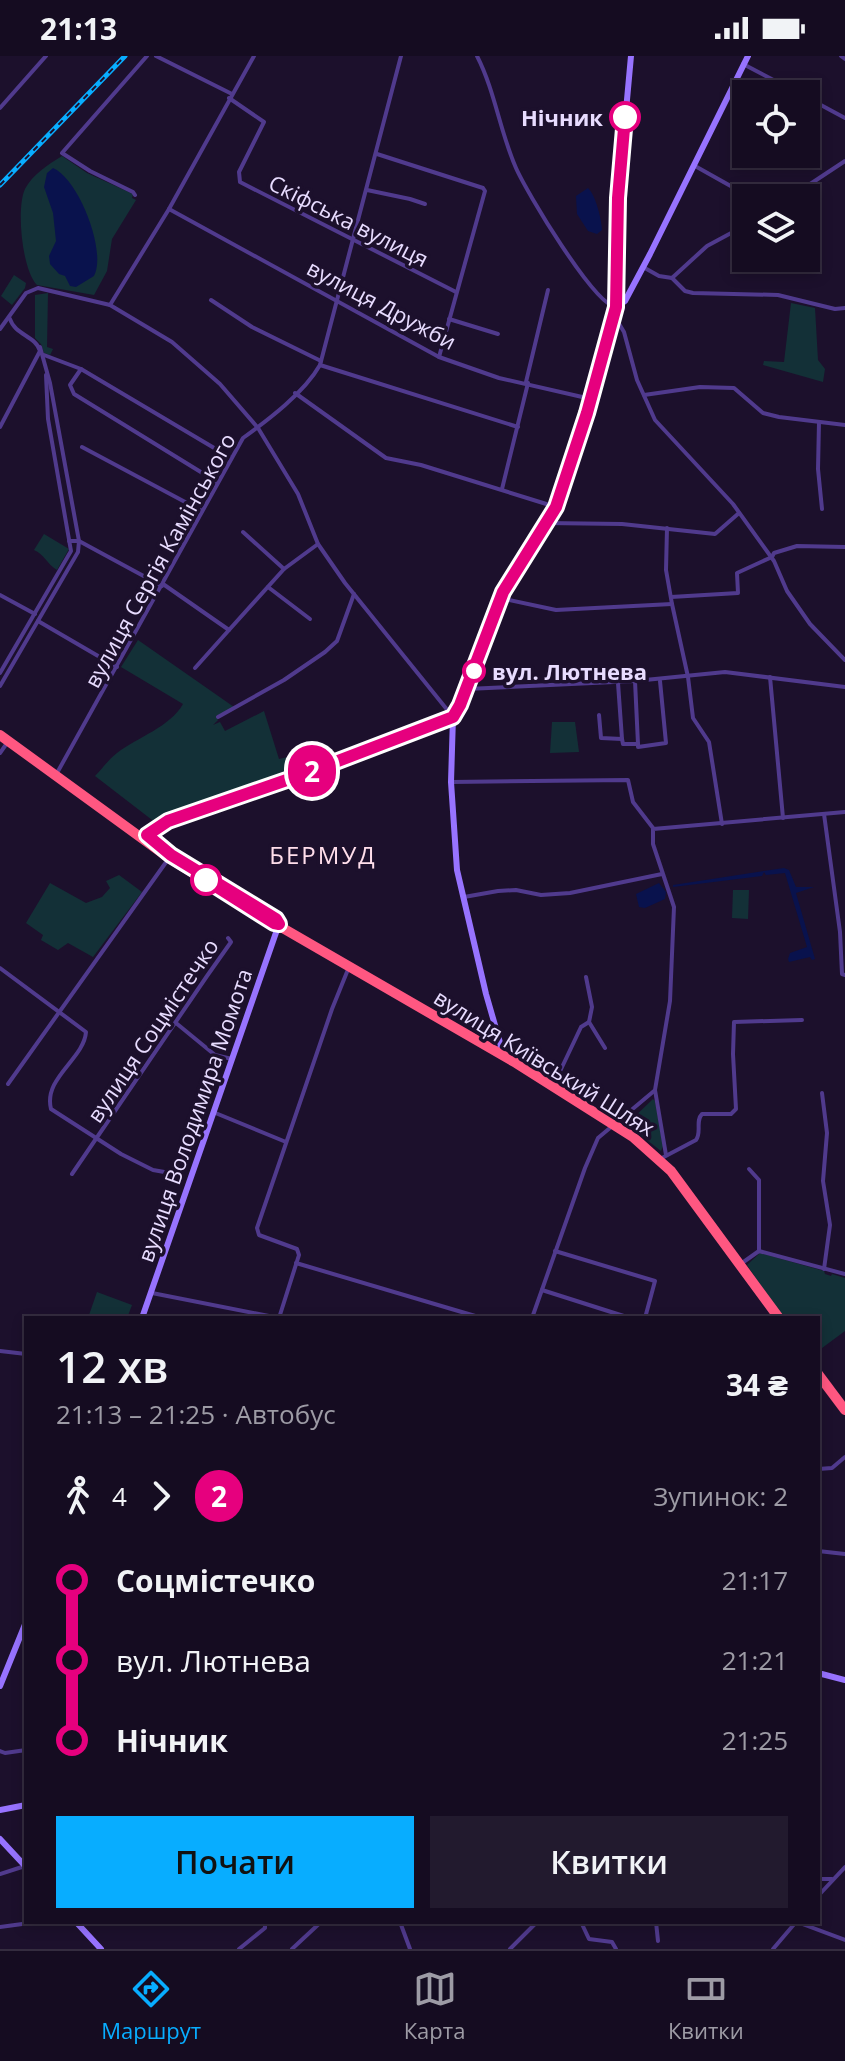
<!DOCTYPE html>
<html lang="uk">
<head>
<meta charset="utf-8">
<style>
	body { margin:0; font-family:"Open Sans",sans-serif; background:#221a2e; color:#f1f3f6; height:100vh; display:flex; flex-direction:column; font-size:30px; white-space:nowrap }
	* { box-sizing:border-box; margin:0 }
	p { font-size:26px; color:#9d9ba5 }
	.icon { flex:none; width:44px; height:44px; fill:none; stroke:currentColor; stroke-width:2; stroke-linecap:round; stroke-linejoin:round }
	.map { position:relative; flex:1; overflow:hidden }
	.drawer { position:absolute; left:24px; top:1260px; width:796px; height:608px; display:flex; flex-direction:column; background:#150c21; border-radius:0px; box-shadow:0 4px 12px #0003,0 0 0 2px #342c3f }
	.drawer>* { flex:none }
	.badge { padding:0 16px; border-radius:26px; font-size:28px; line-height:52px }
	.tools { position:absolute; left:732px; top:24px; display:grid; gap:16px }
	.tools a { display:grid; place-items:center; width:88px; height:88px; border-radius:0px; background:#150c21; box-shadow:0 4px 12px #0003,0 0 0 2px #342c3f; font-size:40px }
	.map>.badge { position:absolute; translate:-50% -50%; box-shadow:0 0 0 4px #fff }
	.legs { display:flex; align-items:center; gap:12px; height:88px; padding:0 32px; font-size:26px }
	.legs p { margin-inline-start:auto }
	.head { display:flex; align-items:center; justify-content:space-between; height:136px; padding:0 32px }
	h1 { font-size:44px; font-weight:600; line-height:60px }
	.cta { display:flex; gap:16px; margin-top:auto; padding:16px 32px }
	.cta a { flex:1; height:92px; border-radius:0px; background:#08adff; color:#111; font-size:32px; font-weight:600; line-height:92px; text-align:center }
	.cta a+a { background:#221a2e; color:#f1f3f6 }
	ul { padding:0 32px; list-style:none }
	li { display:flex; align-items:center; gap:28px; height:80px; font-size:30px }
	li i { display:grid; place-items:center; width:12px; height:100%; margin:0 10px; background:currentColor }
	li i::after { content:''; width:20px; height:20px; margin:-10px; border:6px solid; border-radius:50%; background:#150c21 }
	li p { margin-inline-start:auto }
	li:first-child i { background:linear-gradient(#0000 50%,currentColor 0) }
	li:last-child i { background:linear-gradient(currentColor 50%,#0000 0) }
	.status { display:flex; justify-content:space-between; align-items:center; height:56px; padding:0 40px; background:#150c21; direction:ltr }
	.status svg { height:22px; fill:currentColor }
	.tab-bar { display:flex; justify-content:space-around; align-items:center; height:112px; border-top:2px solid #342c3f; background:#150c21; font-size:22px; color:#9d9ba5 }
	.tab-bar a { display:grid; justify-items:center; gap:4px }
	.tab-bar .active { color:#08adff }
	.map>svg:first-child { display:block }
	.green { fill:#133037 }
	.water { fill:#09124d }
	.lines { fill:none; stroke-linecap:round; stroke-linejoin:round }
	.street { stroke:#503a8d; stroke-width:4 }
	.secondary { stroke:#9773ff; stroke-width:6 }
	.highway { stroke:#ff5781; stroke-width:10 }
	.rail-casing { stroke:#08adff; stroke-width:5 }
	.rail { stroke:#1c102c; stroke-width:2; stroke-dasharray:6; stroke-linecap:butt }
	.line-1-casing { stroke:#fff; stroke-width:18 }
	.line-1 { stroke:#e6007e; stroke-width:12 }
	.stop-1-dot { fill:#fff; stroke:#e6007e; stroke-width:4 }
	.labels { text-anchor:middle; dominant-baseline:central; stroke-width:7; stroke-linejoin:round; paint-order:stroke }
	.stop-label { font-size:22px; font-weight:bold; fill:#e8dcff; stroke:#1c102c; text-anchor:end }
	.street-label { font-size:22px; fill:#e8dcff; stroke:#1c102c }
	.neighbourhood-label { font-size:24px; letter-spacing:2px; fill:#ffdeeb; stroke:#1c102c }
</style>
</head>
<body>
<div class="status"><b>21:13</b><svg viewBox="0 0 49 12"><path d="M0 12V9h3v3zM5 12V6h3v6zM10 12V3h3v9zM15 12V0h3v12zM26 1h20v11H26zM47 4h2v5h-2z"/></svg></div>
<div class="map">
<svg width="845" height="1893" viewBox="0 0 845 1893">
	<rect width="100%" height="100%" fill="#1c102c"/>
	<!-- green -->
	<g class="green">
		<path d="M62 100 87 117 133 138 132 142 136 144 112 183 107 215 94 239 37 229C22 214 16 152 25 133 32 119 49 108 62 100Z"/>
		<path d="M14 219 26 227 25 232 12 249 1 240Z"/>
		<path d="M48 237 47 291 53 293 50 299 44 297 41 288 35 282V239Z"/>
		<path d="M791 247 815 252 818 304 825 313 823 326 763 309 764 305 784 306Z"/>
		<path d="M44 478 69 493 57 514C47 508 44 498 34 494Z"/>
		<path d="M138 584 234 651 216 660 218 664 213 669 220 666 225 675 264 655 279 703 301 698 298 717 166 761 156 767 95 720C102 713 109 703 117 697 138 681 170 671 183 648L121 611Z"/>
		<path d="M552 666H575L579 696 550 697Z"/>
		<path d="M119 819 142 836 93 901 68 887 58 894 41 884 43 879 26 867 50 827 86 847 102 841 110 832 106 825Z"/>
		<path d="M733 834H749L748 863 732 862Z"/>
		<path d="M653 1043 655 1045 663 1090 661 1095 629 1070 628 1067Z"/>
		<path d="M760 1197 824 1215 825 1218 831 1220 832 1218 845 1222V1275L818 1295V1262H783L747 1209Z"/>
		<path d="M97 1236 132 1249 127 1262H88Z"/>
	</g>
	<!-- water -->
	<g class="water">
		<path d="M53 112C79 123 107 196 94 220L76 231 70 230 65 220 59 218 50 208 49 200 56 185 53 157 44 131 47 117Z"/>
		<path d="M588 132C596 140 601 162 602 174L597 178 588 175 577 158 576 140Z"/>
		<path d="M784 812 789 814 796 831H814L796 837 815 903 812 904 810 901 789 906 788 903 790 897 807 891 785 817 766 819 764 816 762 820 673 831V829Z"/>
		<path d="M659 827 666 836 665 843 645 852 639 851 636 838Z"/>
	</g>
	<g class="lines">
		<!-- street -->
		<g class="street">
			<path d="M156 0 232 38"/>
			<path d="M477 0C495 35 500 76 516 112 526 135 594 249 616 251L618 266 624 276 637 324 655 364 733 448 774 505 787 535 810 568 845 604"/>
			<path d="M841 0 845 3"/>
			<path d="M743 8 800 38"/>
			<path d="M806 41 845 62"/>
			<path d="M229 42 264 66 239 116 240 126 456 236"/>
			<path d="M0 52 46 0"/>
			<path d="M377 98 483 132 485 135 439 301"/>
			<path d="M695 110 752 142"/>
			<path d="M367 134 410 143 425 148"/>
			<path d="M135 139 133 136 90 115 62 97 147 0"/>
			<path d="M789 142 845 105"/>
			<path d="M169 153 439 301 499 322 591 343"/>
			<path d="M643 211 659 220 672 222 707 190 746 169"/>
			<path d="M672 222 685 235 693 237 778 239 835 253 845 252"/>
			<path d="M211 244 252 271 321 305"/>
			<path d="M110 249 169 153 254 0"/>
			<path d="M449 263 498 278"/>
			<path d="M0 273 26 237 38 232 110 249 172 286 220 328 258 372 298 438 318 488 345 527 453 661"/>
			<path d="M44 299 81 313 231 402"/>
			<path d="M320 309 518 371"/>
			<path d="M81 313 70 329 74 338 217 426"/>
			<path d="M526 326 548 234"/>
			<path d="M295 337 386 402 421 409 556 451"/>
			<path d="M644 339 700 331 734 332 763 357 779 361 845 369"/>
			<path d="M819 366 818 413 822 453"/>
			<path d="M0 371 40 295C36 280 15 279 10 263"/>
			<path d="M82 391 202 455"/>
			<path d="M502 433 528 327"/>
			<path d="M546 467 622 468 715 478 739 457"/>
			<path d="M667 472 666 514 672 548 688 621 693 662 709 686 722 768"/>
			<path d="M243 476 284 513"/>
			<path d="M69 485H79L162 530"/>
			<path d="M163 528 229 574 195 612"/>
			<path d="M268 531 310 563"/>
			<path d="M0 539 35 558"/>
			<path d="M671 541 738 537 737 517 772 501 774 497 797 490 845 491"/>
			<path d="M500 542 556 554 672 548"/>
			<path d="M38 565 117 611"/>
			<path d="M229 574 284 513 318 488"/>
			<path d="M0 617 71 495 48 363 46 319"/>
			<path d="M770 621 783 762"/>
			<path d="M0 630 78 496 79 485 50 327 40 291"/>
			<path d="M467 633 635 625 725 616 845 631"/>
			<path d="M599 659 601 682 622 683 618 627"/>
			<path d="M218 661 284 624 325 596 337 585 354 538"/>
			<path d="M622 683 623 688H638L635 625"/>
			<path d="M638 688V691L666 687 660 625"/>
			<path d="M0 697 7 687"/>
			<path d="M57 717 243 382C268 364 304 337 320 309L401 0"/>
			<path d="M451 726 628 724 633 746 653 772"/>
			<path d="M824 758 840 876 842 918 845 919"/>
			<path d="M464 841 498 835 516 834 541 839 570 837 662 818"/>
			<path d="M0 912 86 976C84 1003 43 1022 51 1053L121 1098 153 1114 170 1117"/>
			<path d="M586 921 592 951 589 966 605 992"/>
			<path d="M176 967 215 999 232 1003"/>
			<path d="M8 1028 169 802"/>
			<path d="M554 1028 581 971 589 966"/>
			<path d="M822 1037 827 1077 823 1125 830 1169 824 1213"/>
			<path d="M213 1056 286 1086"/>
			<path d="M666 1099 655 1034 670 945 674 851 653 788V773L845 756"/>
			<path d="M660 1103 696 1084C702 1076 695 1065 702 1058H731L736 1053 733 998 734 966 802 964"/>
			<path d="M749 1113 759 1124V1195"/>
			<path d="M72 1118 207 920 231 886 228 882"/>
			<path d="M555 1195 655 1225 645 1262"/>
			<path d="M296 1207 482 1262"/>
			<path d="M742 1207 759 1195 845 1218"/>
			<path d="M542 1234 630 1262"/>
			<path d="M152 1237 279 1262"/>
			<path d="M279 1262 299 1199 297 1193 259 1179 257 1172 332 953 349 911"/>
			<path d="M532 1262 585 1112 598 1082 654 1035"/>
			<path d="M703 1262H704"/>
			<path d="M0 1295 26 1298"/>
			<path d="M818 1413 832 1412 845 1401"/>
			<path d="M818 1495 845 1498"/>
			<path d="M0 1695 5 1697 26 1694"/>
			<path d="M0 1818 25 1810"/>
			<path d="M818 1823H832"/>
			<path d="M818 1840 845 1811"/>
			<path d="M400 1866 410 1893"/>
			<path d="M581 1866 589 1883 612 1886 616 1893"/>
			<path d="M656 1866 658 1885"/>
			<path d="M797 1866 845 1884"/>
			<path d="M0 1871 37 1866"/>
			<path d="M239 1893 265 1872V1866"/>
			<path d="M292 1893 321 1866"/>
			<path d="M510 1893 537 1866"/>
			<path d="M773 1893 796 1866"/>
		</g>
		<!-- secondary -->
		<g class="secondary">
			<path d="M616 251 618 142 631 0"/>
			<path d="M145 783 168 765 304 718 453 661"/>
			<path d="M498 997 501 990 486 938 457 814 451 726 453 661 467 633 503 536 556 451 562 438 616 251 625 245 650 198 748 0"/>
			<path d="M142 1262 279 868"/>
			<path d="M818 1617 845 1624"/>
			<path d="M0 1630 26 1566"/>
			<path d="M0 1754 26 1749"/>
			<path d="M0 1783 26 1811"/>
			<path d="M76 1866 101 1893"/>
		</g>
		<!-- highway -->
		<g class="highway">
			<path d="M0 679 169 802 274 867 516 1007 633 1081 671 1115 779 1262"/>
			<path d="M818 1318 845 1354"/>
		</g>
		<!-- rail casing -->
		<g class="rail-casing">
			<path id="rail" d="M0 129 125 0"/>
		</g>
		<!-- rail -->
		<use href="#rail" class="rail"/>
	</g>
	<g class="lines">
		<!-- line-1 casing -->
		<g class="line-1-casing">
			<path id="line-1" d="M206 824 274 867 279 868 276 863 171 799 147 779 168 765 304 718 453 661 460 649 503 536 556 451 587 357 616 251 618 142 625 61"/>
		</g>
		<!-- line-1 -->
		<use href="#line-1" class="line-1"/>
	</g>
	<!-- markers -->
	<g class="stop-1-dot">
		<circle cx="625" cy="61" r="14"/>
		<circle cx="474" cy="615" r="10"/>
		<circle cx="206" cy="824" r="14"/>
	</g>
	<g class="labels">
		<!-- stop labels -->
		<g class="stop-label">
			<text x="603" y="61">Нічник</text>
			<text x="492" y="615" text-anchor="start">вул. Лютнева</text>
		</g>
		<!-- street labels -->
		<g class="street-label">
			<text transform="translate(349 164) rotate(27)">Скіфська вулиця</text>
			<text transform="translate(382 248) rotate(28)">вулиця Дружби</text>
			<text transform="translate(159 504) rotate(-61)">вулиця Сергія Камінського</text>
			<text transform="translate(152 974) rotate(-56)">вулиця Соцмістечко</text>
			<text transform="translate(545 1006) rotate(32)">вулиця Київський Шлях</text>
			<text transform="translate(194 1059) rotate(-71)">вулиця Володимира Момота</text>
		</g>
		<!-- neighbourhood labels -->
		<g class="neighbourhood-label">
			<text x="323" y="798">БЕРМУД</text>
		</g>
	</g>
</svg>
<div class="tools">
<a><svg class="icon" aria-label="locate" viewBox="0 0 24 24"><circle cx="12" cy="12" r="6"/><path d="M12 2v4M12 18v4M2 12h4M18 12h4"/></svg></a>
<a><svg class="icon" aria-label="layers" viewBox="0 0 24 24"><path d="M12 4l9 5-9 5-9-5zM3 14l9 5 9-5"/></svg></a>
</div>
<b class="badge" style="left:312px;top:715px;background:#e6007e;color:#fff">2</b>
<section class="drawer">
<div class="head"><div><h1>12 хв</h1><p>21:13 – 21:25 · Автобус</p></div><b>34 ₴</b></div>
<div class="legs"><svg class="icon" aria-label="walk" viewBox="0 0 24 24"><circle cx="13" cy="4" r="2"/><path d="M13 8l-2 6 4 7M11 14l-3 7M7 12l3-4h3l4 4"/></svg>4<svg class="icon" aria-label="forward" viewBox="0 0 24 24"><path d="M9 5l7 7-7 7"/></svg><b class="badge" style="background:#e6007e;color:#fff">2</b><p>Зупинок: 2</p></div>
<ul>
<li><i style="color:#e6007e"></i><b>Соцмістечко</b><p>21:17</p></li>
<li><i style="color:#e6007e"></i><span>вул. Лютнева</span><p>21:21</p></li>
<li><i style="color:#e6007e"></i><b>Нічник</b><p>21:25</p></li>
</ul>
<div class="cta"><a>Почати</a><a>Квитки</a></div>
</section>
</div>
<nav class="tab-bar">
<a class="active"><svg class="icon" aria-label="directions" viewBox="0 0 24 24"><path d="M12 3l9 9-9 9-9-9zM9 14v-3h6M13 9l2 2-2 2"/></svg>Маршрут</a>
<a><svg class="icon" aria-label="map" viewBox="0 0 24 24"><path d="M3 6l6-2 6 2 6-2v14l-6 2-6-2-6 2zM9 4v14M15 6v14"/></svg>Карта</a>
<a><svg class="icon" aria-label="tickets" viewBox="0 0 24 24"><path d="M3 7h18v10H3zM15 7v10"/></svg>Квитки</a>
</nav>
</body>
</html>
